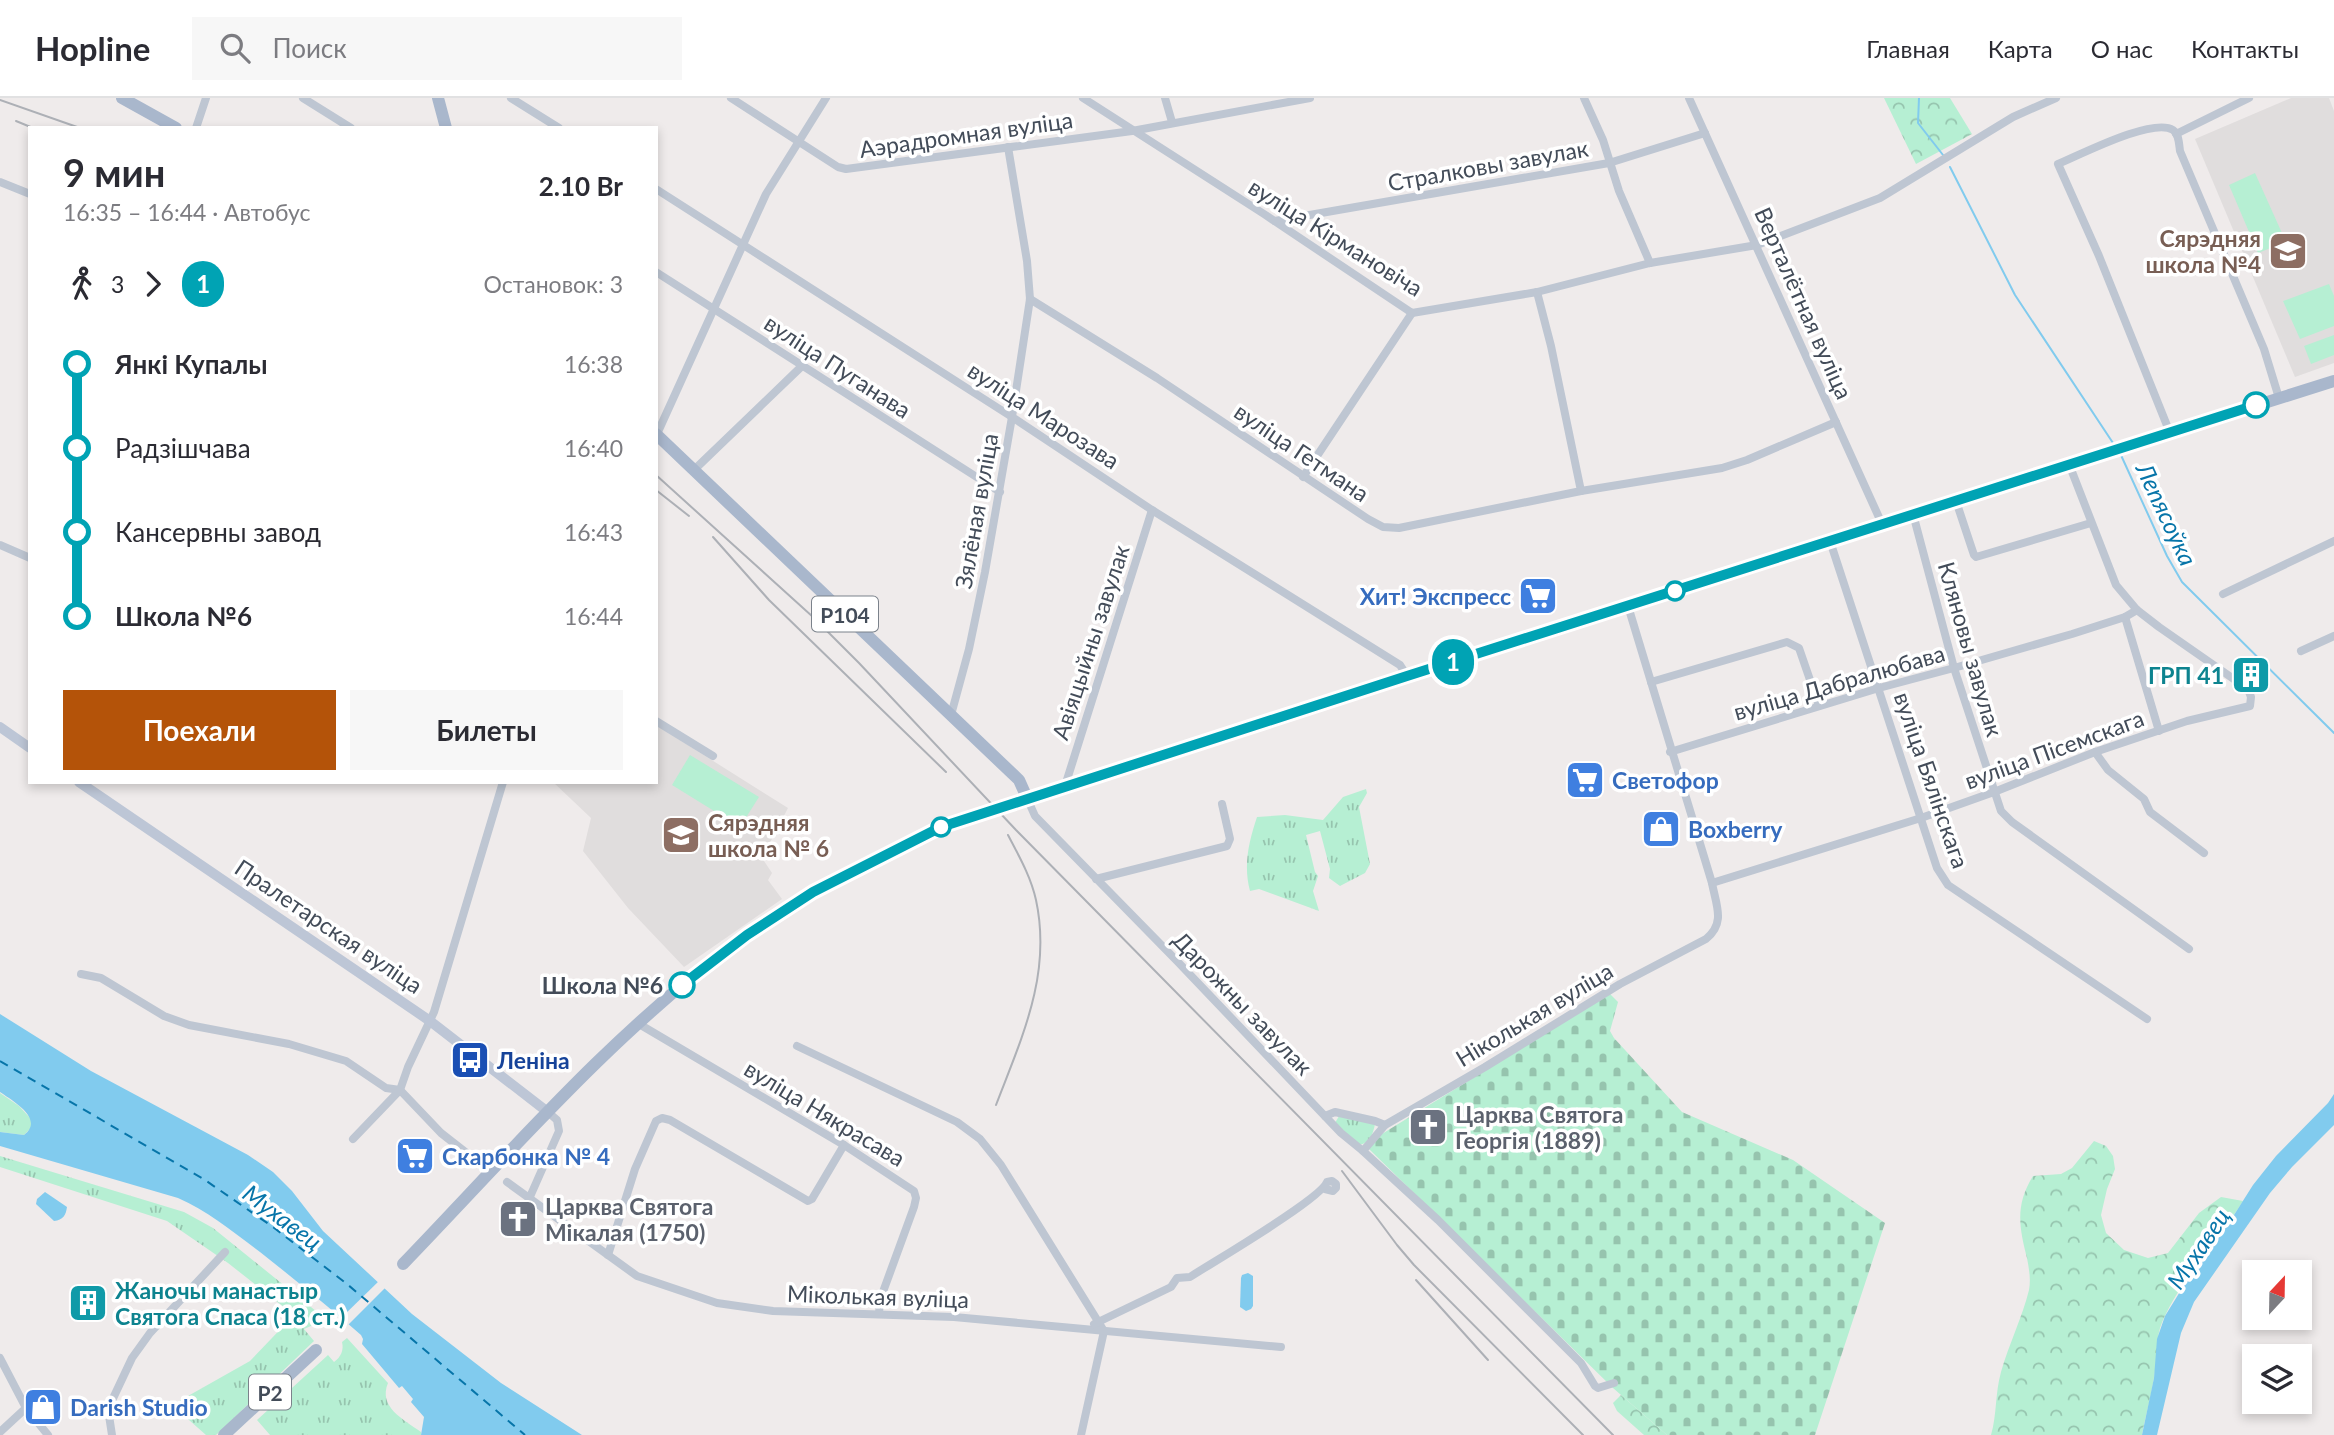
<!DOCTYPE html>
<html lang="ru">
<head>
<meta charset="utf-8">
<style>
	body { margin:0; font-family:Lato,sans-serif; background:#f7f7f7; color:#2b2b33; height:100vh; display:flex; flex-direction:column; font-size:26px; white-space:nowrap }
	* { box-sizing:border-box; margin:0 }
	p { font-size:23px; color:#7c7c81 }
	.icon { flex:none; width:38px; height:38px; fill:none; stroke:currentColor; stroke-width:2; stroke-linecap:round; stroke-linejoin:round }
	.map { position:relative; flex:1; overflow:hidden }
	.panel { position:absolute; left:28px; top:28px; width:630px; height:658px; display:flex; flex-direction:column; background:#fff; border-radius:0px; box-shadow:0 4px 10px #0003 }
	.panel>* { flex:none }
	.badge { padding:0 14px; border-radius:23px; font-size:24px; line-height:46px }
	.needle { width:46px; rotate:22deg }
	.controls { position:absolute; left:2242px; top:1162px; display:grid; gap:14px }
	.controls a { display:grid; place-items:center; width:70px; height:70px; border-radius:0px; background:#fff; box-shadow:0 4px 10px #0003; font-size:35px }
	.map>.badge { position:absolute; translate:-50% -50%; box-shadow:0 0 0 4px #fff }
	.legs { display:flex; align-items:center; gap:10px; height:77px; padding:0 35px; font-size:23px }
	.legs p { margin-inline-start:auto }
	.summary { display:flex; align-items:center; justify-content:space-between; height:119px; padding:0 35px }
	h1 { font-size:38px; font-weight:700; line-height:52px }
	.cta { display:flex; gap:14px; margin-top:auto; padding:14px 35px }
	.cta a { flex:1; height:80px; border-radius:0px; background:#b45309; color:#fff; font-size:28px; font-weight:700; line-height:80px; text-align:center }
	.cta a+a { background:#f7f7f7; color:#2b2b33 }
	ul { padding:0 35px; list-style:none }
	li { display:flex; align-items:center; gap:24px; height:84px; font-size:26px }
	li i { display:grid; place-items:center; width:10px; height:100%; margin:0 9px; background:currentColor }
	li i::after { content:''; width:18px; height:18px; margin:-9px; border:5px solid; border-radius:50%; background:#fff }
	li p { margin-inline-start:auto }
	li:first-child i { background:linear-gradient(#0000 50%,currentColor 0) }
	li:last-child i { background:linear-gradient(currentColor 50%,#0000 0) }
	header { display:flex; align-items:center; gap:42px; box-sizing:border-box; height:98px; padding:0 35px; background:#fff; border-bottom:2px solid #e1e1e2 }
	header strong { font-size:33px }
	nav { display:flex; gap:38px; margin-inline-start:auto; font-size:24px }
	.search { width:490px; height:63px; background:#f7f7f7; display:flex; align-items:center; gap:18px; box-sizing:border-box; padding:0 24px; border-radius:0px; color:#7c7c81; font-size:26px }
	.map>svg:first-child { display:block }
	.education { fill:#e0dddd }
	.grass { fill:url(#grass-tufts) }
	.forest { fill:url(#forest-crowns) }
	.cemetery { fill:url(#cemetery-stones) }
	.park { fill:#b6efd3 }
	.water { fill:#81cbee }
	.pier { fill:#efebeb }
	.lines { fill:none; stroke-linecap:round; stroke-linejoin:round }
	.stream { stroke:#81cbee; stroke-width:2 }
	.ferry { stroke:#0775a9; stroke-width:2; stroke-dasharray:9 7; stroke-linecap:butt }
	.street { stroke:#bec6d2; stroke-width:8 }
	.secondary { stroke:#bdc6d6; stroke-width:10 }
	.primary { stroke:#a9b7cc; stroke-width:12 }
	.rail { stroke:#adb0b6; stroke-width:2 }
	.line-1-casing { stroke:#fff; stroke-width:16 }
	.line-1 { stroke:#00a3b4; stroke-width:10 }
	.stop-1-dot { fill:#fff; stroke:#00a3b4; stroke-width:3.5 }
	.labels { text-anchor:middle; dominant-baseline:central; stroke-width:7; stroke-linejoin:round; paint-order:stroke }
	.shield { fill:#fff; stroke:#7b828b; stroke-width:2 }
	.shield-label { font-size:21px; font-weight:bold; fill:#434c59 }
	.street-label { font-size:23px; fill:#434c59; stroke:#fff }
	.education-label { font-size:23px; font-weight:bold; fill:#785e54; stroke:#fff; text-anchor:end }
	.shop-label { font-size:23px; font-weight:bold; fill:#366cbe; stroke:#fff; text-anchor:start }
	.culture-label { font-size:23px; font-weight:bold; fill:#0d838f; stroke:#fff; text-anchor:end }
	.stop-label { font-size:23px; font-weight:bold; fill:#434c59; stroke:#fff; text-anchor:end }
	.transit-label { font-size:23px; font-weight:bold; fill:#164399; stroke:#fff; text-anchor:start }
	.worship-label { font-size:23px; font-weight:bold; fill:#5b616d; stroke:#fff; text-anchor:start }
	.water-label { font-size:24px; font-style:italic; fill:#0775a9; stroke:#fff }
</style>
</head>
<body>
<header>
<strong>Hopline</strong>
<div class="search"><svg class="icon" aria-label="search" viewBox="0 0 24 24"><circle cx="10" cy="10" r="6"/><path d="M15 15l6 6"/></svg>Поиск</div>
<nav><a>Главная</a><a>Карта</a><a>О нас</a><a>Контакты</a></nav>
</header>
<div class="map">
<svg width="2334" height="1337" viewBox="0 0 2334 1337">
	<defs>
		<pattern id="grass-tufts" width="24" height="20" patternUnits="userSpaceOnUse" patternTransform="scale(1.75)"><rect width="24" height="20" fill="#b6efd3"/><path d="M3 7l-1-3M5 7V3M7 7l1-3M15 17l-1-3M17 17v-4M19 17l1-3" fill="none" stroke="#96c4ae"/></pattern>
		<pattern id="forest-crowns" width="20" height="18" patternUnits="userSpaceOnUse" patternTransform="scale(1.75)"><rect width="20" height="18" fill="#b6efd3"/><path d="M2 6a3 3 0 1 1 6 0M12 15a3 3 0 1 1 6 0" fill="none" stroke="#96c4ae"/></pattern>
		<pattern id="cemetery-stones" width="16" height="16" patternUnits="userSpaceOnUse" patternTransform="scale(1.75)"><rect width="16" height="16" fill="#b6efd3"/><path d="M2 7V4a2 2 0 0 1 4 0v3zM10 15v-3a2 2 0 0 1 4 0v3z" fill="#96c4ae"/></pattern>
	</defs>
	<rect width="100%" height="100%" fill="#efebeb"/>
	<!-- education -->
	<g class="education">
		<path d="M2291 0H2329L2334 13V265L2295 279 2195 41Z"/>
		<path d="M656 627 788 710 762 760 772 775 768 782 782 801 684 869 628 810 583 753 591 720 553 684H656Z"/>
	</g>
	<!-- grass -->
	<g class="grass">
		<path d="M1366 691 1367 695 1359 709 1370 766 1365 775 1340 788 1329 780 1330 771 1320 733 1306 737 1315 774 1318 778 1313 793 1319 813 1259 791 1250 793C1243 767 1249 743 1257 719L1285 717 1323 722 1343 699Z"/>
		<path d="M0 995 19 1008 31 1021V1030L24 1037 0 1034Z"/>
		<path d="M1339 1018 1375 1026C1373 1036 1370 1045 1359 1047L1335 1025Z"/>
		<path d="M0 1058 184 1114 213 1130 332 1226 329 1229 318 1225 304 1231 314 1243 216 1337H206L172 1307 250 1263 294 1217 228 1165 167 1123 0 1069Z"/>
		<path d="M347 1240 388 1285C378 1309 403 1321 421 1334V1337H270L257 1322 328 1257 334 1264C341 1259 344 1252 342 1244Z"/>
	</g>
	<!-- forest -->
	<g class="forest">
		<path d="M1884 0H1950L1972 36 1916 66Z"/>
		<path d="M2094 1043 2106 1048 2113 1058 2115 1071 2107 1091 2101 1117 2106 1135 2124 1152 2148 1160 2168 1155 2199 1115 2221 1099 2243 1103C2219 1142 2174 1189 2160 1230 2156 1244 2158 1259 2155 1273 2152 1295 2146 1316 2142 1337H1991C1997 1316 1995 1295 2001 1274 2009 1246 2022 1220 2029 1192 2031 1181 2029 1171 2027 1160 2019 1129 2015 1107 2033 1078L2061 1076 2072 1070Z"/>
		<path d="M1621 1297 1667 1337H1644L1617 1313 1613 1305Z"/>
	</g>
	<!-- cemetery -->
	<path class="cemetery" d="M1610 896 1618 904 1610 933 1614 940 1682 1014 1793 1062 1885 1125 1815 1337H1667L1613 1290 1369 1051 1377 1039Z"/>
	<!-- park -->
	<g class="park">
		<path d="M2255 75 2286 144 2258 155 2229 87Z"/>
		<path d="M2329 186 2334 198V228L2300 241 2283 203Z"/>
		<path d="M2334 237V257L2311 266 2304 248Z"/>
		<path d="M690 657 759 699 740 729 672 687Z"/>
	</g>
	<!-- water -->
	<g class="water">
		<path d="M0 916 91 973 248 1057 273 1074 292 1093 323 1133 412 1216 501 1285 582 1337H421L424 1319 411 1304 413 1301 402 1288 399 1290 362 1246 363 1241 361 1237C328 1208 294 1181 260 1154 233 1134 208 1113 178 1100L0 1048V1034L24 1037C45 1021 13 1003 0 994Z"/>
		<path d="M2334 996V1027L2292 1069 2270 1095 2194 1204 2181 1235 2157 1337H2142L2154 1280 2157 1241 2165 1218 2186 1184 2227 1128 2253 1087 2276 1058 2328 1005Z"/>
		<path d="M45 1094 67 1109C66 1117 63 1122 54 1123L36 1106 37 1101Z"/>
		<path d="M1248 1175 1253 1178V1208L1251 1211 1246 1213 1240 1209 1241 1180 1242 1177Z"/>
	</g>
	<!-- pier -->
	<path class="pier" d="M380 1182 387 1188 346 1229 339 1222Z"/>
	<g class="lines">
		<!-- stream -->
		<g class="stream">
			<path d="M1919 0 1918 25 1943 57"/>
			<path d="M1950 69 2015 197 2115 348"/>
			<path d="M2120 355 2167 458 2182 484 2334 635"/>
		</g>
		<!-- ferry -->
		<path class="ferry" d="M0 963 205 1082 273 1129 347 1186 525 1337"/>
		<!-- street -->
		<g class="street">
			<path d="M303 0 351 30"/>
			<path d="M511 0 559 30"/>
			<path d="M731 0 838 69 846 71 1132 33 1310 0"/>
			<path d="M1083 0 1264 116 1412 215 1537 194 1650 165 1757 147 1880 100 2013 19 2056 0"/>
			<path d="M1165 0 1172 24"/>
			<path d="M1584 0 1603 42 1619 93 1650 165"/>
			<path d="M1689 0 1882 426"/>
			<path d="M196 30 206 0"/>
			<path d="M2176 36 2249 0"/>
			<path d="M0 84 30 96"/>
			<path d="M656 91 1012 319 1152 412 1400 567 1407 578"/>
			<path d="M1275 123 1609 65 1705 35"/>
			<path d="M656 174 1000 394"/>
			<path d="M1030 201 1157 280 1368 421 1383 429 1399 430 1581 393 1551 248 1537 194"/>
			<path d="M2170 335 2099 158 2058 66C2080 57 2153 19 2173 32 2179 36 2179 46 2180 53L2264 251 2279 300"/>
			<path d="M657 336 766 96 826 0"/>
			<path d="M695 371 802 268"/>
			<path d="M1303 379 1412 215"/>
			<path d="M1581 393 1722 370 1747 362 1836 324"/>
			<path d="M1956 403 1974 457 1976 459 2091 425"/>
			<path d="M1913 416 1954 570 2001 713 2012 724 2189 851"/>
			<path d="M1830 443 1937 770 1948 787 2147 921"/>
			<path d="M0 447 30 460"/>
			<path d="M2223 496 2334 443"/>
			<path d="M2125 519 2159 633"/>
			<path d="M2301 553 2334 538"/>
			<path d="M1651 584 1787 544 1799 550 1819 608"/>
			<path d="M951 617 969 551 985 474 1012 319 1030 201 1027 163 1008 49"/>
			<path d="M656 623 713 658"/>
			<path d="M1670 654 1879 590 1954 570 2072 536 2125 519 2137 512"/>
			<path d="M2095 654 2108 672 2144 701 2150 714 2204 755"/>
			<path d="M1065 688 1152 412"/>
			<path d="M1027 700 1035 718 1177 863 1341 1035 1363 1053"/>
			<path d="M1096 781 1227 748 1230 741 1222 706"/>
			<path d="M1712 785 1921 720 1994 694 2095 654 2187 623 2250 608 2251 599 2248 591 2159 529 2137 512 2116 487 2069 366"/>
			<path d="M81 876 101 880 164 918 189 927 289 946 346 963 386 990 400 992"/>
			<path d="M639 926 844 1047 914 1093 916 1100 914 1109 880 1202 879 1216"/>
			<path d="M797 948 957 1024 980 1041 1001 1067 1104 1233 1081 1337"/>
			<path d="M400 992 441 1035 478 1064"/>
			<path d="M1325 1018 1335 1014 1375 1023 1385 1027 1485 969 1620 886 1706 841C1726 825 1716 807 1712 785L1628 508"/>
			<path d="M1385 1027 1363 1053 1438 1122 1581 1265 1595 1288 1598 1290 1614 1285"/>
			<path d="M353 1041 400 992 408 969 434 914 503 684"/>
			<path d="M507 1084 637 1178 717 1205 773 1213 954 1219 1281 1249"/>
			<path d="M529 1101 559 1033 557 1022 549 1015"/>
			<path d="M608 1157 635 1071 656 1023 662 1020 670 1022 808 1103 812 1101 844 1047"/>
			<path d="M1094 1226 1171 1189 1177 1180 1190 1179C1213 1164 1321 1101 1327 1084L1332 1083 1336 1086V1090L1333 1093 1325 1091"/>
			<path d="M0 1260 26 1310 48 1337"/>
			<path d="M0 1334 26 1310"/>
			<path d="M112 1337 108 1311 132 1260 150 1235 225 1154"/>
		</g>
		<!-- secondary -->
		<g class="secondary">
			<path d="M0 629 30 650"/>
			<path d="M79 684 430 923 549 1015"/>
		</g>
		<!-- primary -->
		<g class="primary">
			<path d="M122 0 176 30"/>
			<path d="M438 0 446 30"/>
			<path d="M656 336 1019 682 1027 700"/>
			<path d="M403 1166C509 1056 611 937 734 846 798 799 870 765 941 729L1937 408 2334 283"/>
			<path d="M224 1337 316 1252"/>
		</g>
		<!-- rail -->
		<g class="rail">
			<path d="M0 2 80 30"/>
			<path d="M16 23 33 30"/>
			<path d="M656 377 813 519 859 565 1016 732 1613 1337"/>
			<path d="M656 392 689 418"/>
			<path d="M713 439 769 502 946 674"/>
			<path d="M996 1007C1022 939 1052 876 1036 802 1031 779 1019 758 1008 737"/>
			<path d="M1342 1073 1397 1147 1414 1167 1583 1337"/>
			<path d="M1416 1182 1488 1262"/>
		</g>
	</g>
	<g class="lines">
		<!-- line-1 casing -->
		<g class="line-1-casing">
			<path id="line-1" d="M682 887 747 837 813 794 941 729 1407 578 2256 307"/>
		</g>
		<!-- line-1 -->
		<use href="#line-1" class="line-1"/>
	</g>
	<!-- icons -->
	<defs>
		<g id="school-square" transform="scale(2.0125)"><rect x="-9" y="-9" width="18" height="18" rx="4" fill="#8d6e63" stroke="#fff"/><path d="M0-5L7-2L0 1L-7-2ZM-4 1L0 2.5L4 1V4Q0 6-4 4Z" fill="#fff"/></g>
		<g id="supermarket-square" transform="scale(2.0125)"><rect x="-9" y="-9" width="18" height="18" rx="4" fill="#3f7fe0" stroke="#fff"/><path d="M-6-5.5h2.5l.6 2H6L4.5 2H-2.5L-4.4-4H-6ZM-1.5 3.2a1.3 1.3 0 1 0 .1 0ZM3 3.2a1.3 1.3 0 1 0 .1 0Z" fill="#fff"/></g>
		<g id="building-square" transform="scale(2.0125)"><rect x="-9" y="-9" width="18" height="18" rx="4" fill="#0f9aa8" stroke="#fff"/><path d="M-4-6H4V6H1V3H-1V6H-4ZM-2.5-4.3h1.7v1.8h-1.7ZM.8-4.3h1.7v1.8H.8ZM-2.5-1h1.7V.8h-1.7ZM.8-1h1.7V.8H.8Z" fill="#fff"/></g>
		<g id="shop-square" transform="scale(2.0125)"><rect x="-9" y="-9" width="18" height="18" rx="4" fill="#3f7fe0" stroke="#fff"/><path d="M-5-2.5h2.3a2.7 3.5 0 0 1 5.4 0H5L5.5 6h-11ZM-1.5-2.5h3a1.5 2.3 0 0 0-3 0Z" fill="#fff"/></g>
		<g id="bus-square" transform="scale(2.0125)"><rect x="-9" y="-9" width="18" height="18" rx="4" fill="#1a4fb4" stroke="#fff"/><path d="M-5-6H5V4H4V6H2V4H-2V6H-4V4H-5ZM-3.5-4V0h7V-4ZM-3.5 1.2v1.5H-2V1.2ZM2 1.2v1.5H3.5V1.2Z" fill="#fff"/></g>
		<g id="church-square" transform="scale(2.0125)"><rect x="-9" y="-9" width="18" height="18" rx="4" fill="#6b7280" stroke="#fff"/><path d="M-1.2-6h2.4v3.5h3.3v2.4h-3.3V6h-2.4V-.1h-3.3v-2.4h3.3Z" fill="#fff"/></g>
	</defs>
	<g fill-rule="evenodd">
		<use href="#school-square" x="2288" y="153"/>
		<use href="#supermarket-square" x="1538" y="498"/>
		<use href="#building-square" x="2251" y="577"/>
		<use href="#supermarket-square" x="1585" y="682"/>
		<use href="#shop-square" x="1661" y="731"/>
		<use href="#school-square" x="681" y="737"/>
		<use href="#bus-square" x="470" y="962"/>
		<use href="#church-square" x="1428" y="1029"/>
		<use href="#supermarket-square" x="415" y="1058"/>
		<use href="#church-square" x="518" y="1121"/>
		<use href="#building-square" x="88" y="1205"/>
		<use href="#shop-square" x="43" y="1309"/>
	</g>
	<!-- markers -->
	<g class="stop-1-dot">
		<circle cx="2256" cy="307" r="12"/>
		<circle cx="1675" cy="493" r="9"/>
		<circle cx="941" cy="729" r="9"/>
		<circle cx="682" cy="887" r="12"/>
	</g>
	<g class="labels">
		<!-- shield labels -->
		<g class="shield">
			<rect x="812" y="498.5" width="66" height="35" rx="5"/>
			<rect x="249" y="1276.5" width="42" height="35" rx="5"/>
		</g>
		<g class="shield-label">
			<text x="845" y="516">Р104</text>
			<text x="270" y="1294">Р2</text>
		</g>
		<!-- street labels -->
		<g class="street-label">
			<text transform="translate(966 36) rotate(-8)">Аэрадромная вуліца</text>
			<text transform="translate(1488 67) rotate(-10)">Стралковы завулак</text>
			<text transform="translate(1336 139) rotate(32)">вуліца Кірмановіча</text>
			<text transform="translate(1804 205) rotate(66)">Верталётная вуліца</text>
			<text transform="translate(838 268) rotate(33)">вуліца Пуганава</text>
			<text transform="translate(1044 317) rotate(33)">вуліца Марозава</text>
			<text transform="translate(1302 354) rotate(34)">вуліца Гетмана</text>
			<text transform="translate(976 413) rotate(-80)">Зялёная вуліца</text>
			<text transform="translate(1090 544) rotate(-72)">Авіяцыйны завулак</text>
			<text transform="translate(1971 551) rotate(74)">Кляновы завулак</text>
			<text transform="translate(1839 584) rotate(-16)">вуліца Дабралюбава</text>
			<text transform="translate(2054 651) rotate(-20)">вуліца Пісемскага</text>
			<text transform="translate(1932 682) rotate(71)">вуліца Бялінскага</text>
			<text transform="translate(329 828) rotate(34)">Пралетарская вуліца</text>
			<text transform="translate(1243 905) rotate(46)">Дарожны завулак</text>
			<text transform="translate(1534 916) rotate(-31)">Ніколькая вуліца</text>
			<text transform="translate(825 1015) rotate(31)">вуліца Някрасава</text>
			<text transform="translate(878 1198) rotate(2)">Міколькая вуліца</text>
		</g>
		<!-- education labels -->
		<g class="education-label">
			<text x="2261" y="140">Сярэдняя<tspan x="2261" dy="26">школа №4</tspan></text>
			<text x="708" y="724" text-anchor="start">Сярэдняя<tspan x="708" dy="26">школа № 6</tspan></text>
		</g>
		<!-- shop labels -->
		<g class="shop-label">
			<text x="1511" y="498" text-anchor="end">Хит! Экспресс</text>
			<text x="1612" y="682">Светофор</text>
			<text x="1688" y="731">Boxberry</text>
			<text x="442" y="1058">Скарбонка № 4</text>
			<text x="70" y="1309">Darish Studio</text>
		</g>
		<!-- culture labels -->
		<g class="culture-label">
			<text x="2224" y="577">ГРП 41</text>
			<text x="115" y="1192" text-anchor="start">Жаночы манастыр<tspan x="115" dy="26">Святога Спаса (18 ст.)</tspan></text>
		</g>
		<!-- stop labels -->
		<g class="stop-label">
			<text x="663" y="887">Школа №6</text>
		</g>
		<!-- transit labels -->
		<g class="transit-label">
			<text x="497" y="962">Леніна</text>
		</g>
		<!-- worship labels -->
		<g class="worship-label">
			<text x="1455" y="1016">Царква Святога<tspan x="1455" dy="26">Георгія (1889)</tspan></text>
			<text x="545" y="1108">Царква Святога<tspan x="545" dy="26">Мікалая (1750)</tspan></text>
		</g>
		<!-- water labels -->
		<g class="water-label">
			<text transform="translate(2167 416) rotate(65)">Лепясоўка</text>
			<text transform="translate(283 1119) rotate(37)">Мухавец</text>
			<text transform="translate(2198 1150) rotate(-56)">Мухавец</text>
		</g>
	</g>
</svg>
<div class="controls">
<a><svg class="needle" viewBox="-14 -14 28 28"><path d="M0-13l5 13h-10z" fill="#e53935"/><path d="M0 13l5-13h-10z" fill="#7c7c81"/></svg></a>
<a><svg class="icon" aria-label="layers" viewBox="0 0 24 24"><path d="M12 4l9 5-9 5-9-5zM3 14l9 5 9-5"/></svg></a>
</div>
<b class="badge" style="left:1453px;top:564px;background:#00a3b4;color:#fff">1</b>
<section class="panel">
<div class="summary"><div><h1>9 мин</h1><p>16:35 – 16:44 · Автобус</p></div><b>2.10 Br</b></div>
<div class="legs"><svg class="icon" aria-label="walk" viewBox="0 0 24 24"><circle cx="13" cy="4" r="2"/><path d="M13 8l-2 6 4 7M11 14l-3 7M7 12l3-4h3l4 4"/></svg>3<svg class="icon" aria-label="forward" viewBox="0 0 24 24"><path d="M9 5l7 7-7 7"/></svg><b class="badge" style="background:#00a3b4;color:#fff">1</b><p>Остановок: 3</p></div>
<ul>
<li><i style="color:#00a3b4"></i><b>Янкі Купалы</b><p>16:38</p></li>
<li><i style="color:#00a3b4"></i><span>Радзішчава</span><p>16:40</p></li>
<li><i style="color:#00a3b4"></i><span>Кансервны завод</span><p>16:43</p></li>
<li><i style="color:#00a3b4"></i><b>Школа №6</b><p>16:44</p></li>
</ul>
<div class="cta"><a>Поехали</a><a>Билеты</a></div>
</section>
</div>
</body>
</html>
